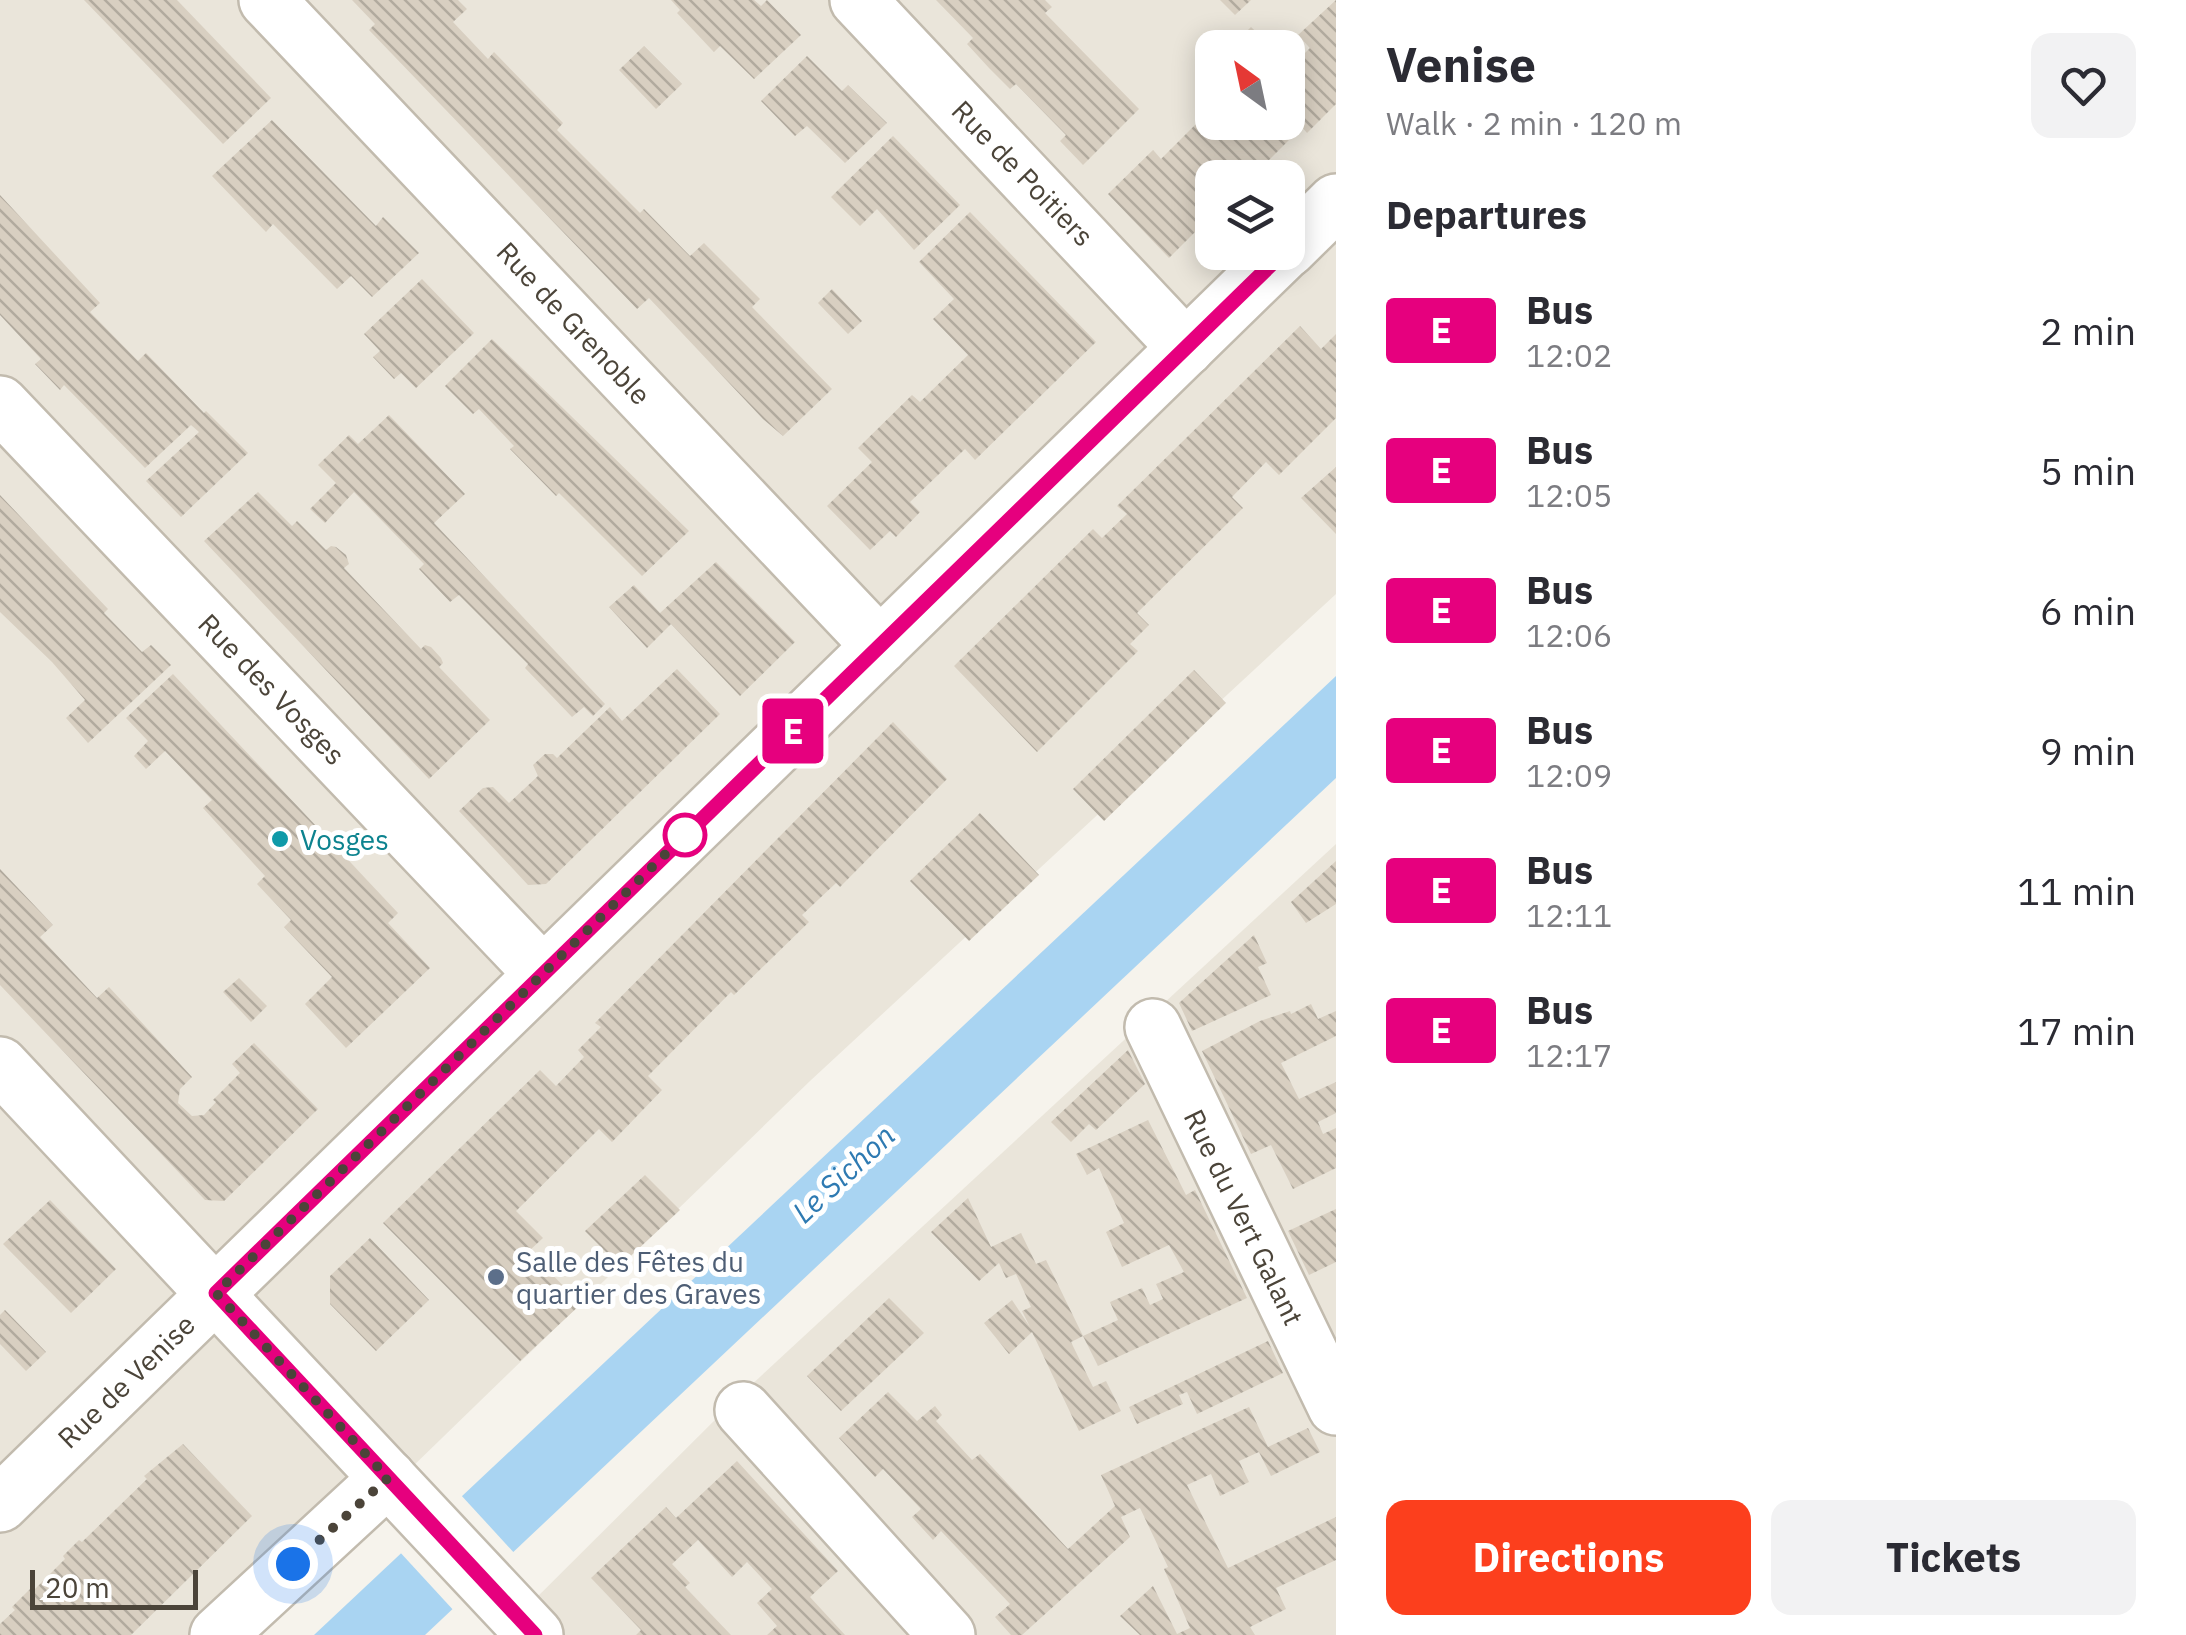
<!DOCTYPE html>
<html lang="en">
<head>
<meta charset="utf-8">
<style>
	body { margin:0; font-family:"IBM Plex Sans",sans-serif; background:#f2f2f3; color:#2b2b33; height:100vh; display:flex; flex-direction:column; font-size:38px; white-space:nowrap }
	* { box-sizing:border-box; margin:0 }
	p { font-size:32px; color:#7c7c81 }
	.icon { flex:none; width:55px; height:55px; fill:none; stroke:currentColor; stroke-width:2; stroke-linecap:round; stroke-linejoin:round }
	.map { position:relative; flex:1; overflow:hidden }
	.drawer { display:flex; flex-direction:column; background:#fff; width:850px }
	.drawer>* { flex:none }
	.badge { padding:0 20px; border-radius:8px; font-size:35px; line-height:65px }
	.needle { width:65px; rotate:327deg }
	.controls { position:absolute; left:1195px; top:30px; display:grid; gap:20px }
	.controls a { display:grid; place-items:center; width:110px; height:110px; border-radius:20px; background:#fff; box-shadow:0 5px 25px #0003; font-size:50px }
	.scale { position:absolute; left:30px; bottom:25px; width:168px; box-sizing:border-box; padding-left:10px; border:5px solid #4b4439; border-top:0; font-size:28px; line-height:35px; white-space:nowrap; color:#4b4439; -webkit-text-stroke:8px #fff; paint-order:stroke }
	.you { position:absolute; width:50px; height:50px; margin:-25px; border:8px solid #fff; border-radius:50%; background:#1a73e8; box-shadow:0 0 0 15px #1a73e833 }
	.map>.badge { position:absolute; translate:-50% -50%; box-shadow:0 0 0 5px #fff }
	h2 { padding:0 50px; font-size:38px; line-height:90px }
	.round { display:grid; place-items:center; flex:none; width:105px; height:105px; border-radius:20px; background:#f2f2f3 }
	.summary { display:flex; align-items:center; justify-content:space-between; height:170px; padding:0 50px }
	h1 { font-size:48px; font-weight:700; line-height:75px }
	.cta { display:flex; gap:20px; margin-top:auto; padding:20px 50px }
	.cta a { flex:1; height:115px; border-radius:20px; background:#fc3f1d; color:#fff; font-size:40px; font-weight:700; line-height:115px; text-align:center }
	.cta a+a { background:#f2f2f3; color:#2b2b33 }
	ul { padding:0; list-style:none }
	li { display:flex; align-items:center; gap:30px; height:140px; padding:0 50px }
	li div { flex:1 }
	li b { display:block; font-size:38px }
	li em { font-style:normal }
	li .badge { min-width:110px; font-weight:700; text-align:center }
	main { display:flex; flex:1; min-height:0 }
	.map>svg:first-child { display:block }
	.residential { fill:#eae5da; fill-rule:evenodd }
	.water { fill:#a9d4f2 }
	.pier { fill:#f6f3ec }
	.building { fill:url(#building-back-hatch) }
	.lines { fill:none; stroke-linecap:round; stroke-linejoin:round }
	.street-casing { stroke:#c2bbae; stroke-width:60 }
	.street { stroke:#fff; stroke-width:55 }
	.line-casing { stroke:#fff; stroke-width:22 }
	.line { stroke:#e6007e; stroke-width:15 }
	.walk { stroke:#4b4439; stroke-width:10; stroke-dasharray:0 18 }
	.stop-dot { fill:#fff; stroke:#e6007e; stroke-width:5 }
	.culture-dot { fill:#0f9aa8; stroke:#fff; stroke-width:4 }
	.service-dot { fill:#5c6f8a; stroke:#fff; stroke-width:4 }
	.labels { text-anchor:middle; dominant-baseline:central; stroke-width:10; stroke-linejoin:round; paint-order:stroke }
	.street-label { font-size:28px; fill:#4b4439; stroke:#fff }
	.culture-label { font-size:28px; fill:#0d838f; stroke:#fff; text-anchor:start }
	.service-label { font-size:28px; fill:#4e5e75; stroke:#fff; text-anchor:start }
	.water-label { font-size:30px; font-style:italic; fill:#2e7ab2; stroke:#fff }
</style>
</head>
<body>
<main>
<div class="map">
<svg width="1336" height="1635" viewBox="0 0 1336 1635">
	<defs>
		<pattern id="building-back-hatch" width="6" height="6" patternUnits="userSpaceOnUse" patternTransform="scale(2.5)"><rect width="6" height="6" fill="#d8cfc1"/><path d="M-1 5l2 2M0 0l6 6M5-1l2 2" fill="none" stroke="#b1aa9e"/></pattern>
	</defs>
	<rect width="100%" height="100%" fill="#f6f3ec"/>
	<!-- residential -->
	<g class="residential">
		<path d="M0 0H1336V594L810 1081 239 1635H0ZM1212 48H1288V122H1212ZM1212 178H1288V252H1212Z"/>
		<path d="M1336 844V1635H499L735 1400Z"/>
	</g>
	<!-- water -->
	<path class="water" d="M1336 676V778L425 1635H314Z"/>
	<!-- pier -->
	<path class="pier" d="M460 1494 517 1556 456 1613 398 1550Z"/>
	<!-- building -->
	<g class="building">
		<path d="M84 0H177L271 98 223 144Z"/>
		<path d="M352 0H458L467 9 453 22 488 59 494 52 563 123 557 130 640 213 644 209 690 256 704 243 760 299 752 307 832 389 783 436 763 419 649 298 637 309 369 30 375 24Z"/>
		<path d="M671 0H754L761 6 767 0 801 35 754 79 720 46 714 52 677 13 680 10Z"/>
		<path d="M936 0H1045L1052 7 1045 13 1139 109 1083 165 1060 141 1066 135 1016 84 1010 89 989 68 967 44 973 38Z"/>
		<path d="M1220 0H1251L1235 15Z"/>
		<path d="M1336 0V104L1307 133 1302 127 1251 178H1212V215L1169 258 1108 194 1153 150 1161 159 1212 108V122H1288V70L1310 48 1298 35Z"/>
		<path d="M1251 27 1273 48H1230Z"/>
		<path d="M644 46 682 84 656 109 619 70Z"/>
		<path d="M807 56 842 91 848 85 887 123 845 163 807 126 795 136 761 101Z"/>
		<path d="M272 120 376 226 383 217 419 253 372 297 351 276 337 289 273 224 266 232 212 176Z"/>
		<path d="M893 136 960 205 914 250 877 209 860 226 831 197Z"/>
		<path d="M0 195 100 303 90 312 138 361 146 353 204 413 206 411 248 453 181 517 146 481 199 432 191 425 145 468 64 385 60 390 35 364 41 359 0 315Z"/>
		<path d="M970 212 1096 342 975 460 965 449 910 502 920 512 896 537 890 531 870 550 827 506 872 462 858 448 912 395 920 402 968 355 933 319 954 299 919 262Z"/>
		<path d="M422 279 474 333 416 388 401 373 394 379 373 357 380 351 364 334Z"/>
		<path d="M832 289 862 321 848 334 818 303Z"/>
		<path d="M1300 326 1321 349 1336 334V418L1279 475 1266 462 1232 497 1243 508 1137 613 1149 625 1130 644 1138 651 1037 752 954 666 1093 529 1102 538 1127 514 1117 506Z"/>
		<path d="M492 339 689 531 642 576 559 493 556 496 510 449 514 446 479 409 473 414 445 386Z"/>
		<path d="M389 415 465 494 434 523 605 704 593 716 584 707 572 717 525 668 528 664 459 595 450 602 419 569 424 564 354 492 325 523 310 509 336 483 318 465 349 435 358 444Z"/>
		<path d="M1336 467V534L1301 498Z"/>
		<path d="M258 492 292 526 297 521 326 550 331 546 336 547 346 555 349 564 344 568 421 649 425 645 431 647 441 658 443 663 439 667 490 720 429 779 204 541Z"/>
		<path d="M0 495 108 609 104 613 142 652 151 645 171 665 88 743 66 718 85 700 52 662 0 612Z"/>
		<path d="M716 562 795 642 740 696 671 624 647 648 609 607 634 585 660 613Z"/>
		<path d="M677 669 720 714 546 884 528 885 459 811 483 788 493 787 509 803 538 776 533 765 545 754H553L557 758 610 707 622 721Z"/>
		<path d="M1194 670 1226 703 1104 821 1073 789Z"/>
		<path d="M173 674 398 913 388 923 430 968 346 1048 305 1004 332 977 284 927 291 920 257 884 265 876 203 808 212 800 165 751 146 769 134 756 148 741 126 718Z"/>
		<path d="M893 722 947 779 840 887 836 883 802 915 809 922 734 995 731 992 648 1076 662 1090 612 1142 599 1129 516 1211 543 1238 529 1251 581 1304 520 1361 383 1223 540 1070 556 1086 584 1057 578 1050 601 1027 595 1023Z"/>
		<path d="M980 813 1039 875 969 941 910 881Z"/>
		<path d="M1336 861V904L1306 923 1291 902Z"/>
		<path d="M0 869 53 925 40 937 97 998 109 987 192 1077 180 1089 178 1103 192 1116 204 1115 216 1102 213 1100 240 1073 232 1064 254 1043 318 1109 224 1201 205 1200 0 985Z"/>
		<path d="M1254 935 1267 963 1258 967 1271 995 1192 1031 1179 1003Z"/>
		<path d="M239 978 267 1006 251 1022 223 992Z"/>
		<path d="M1311 1004 1318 1019 1336 1011V1036L1281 1063 1299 1099 1336 1082V1113L1318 1122 1323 1134 1336 1128V1168L1293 1189 1271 1145 1251 1154 1202 1051 1260 1021 1290 1011 1291 1014Z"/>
		<path d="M1128 1050 1145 1084 1096 1130 1089 1124 1071 1142 1051 1122Z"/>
		<path d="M1148 1120 1186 1195 1195 1190 1247 1298 1098 1366 1083 1336 1071 1342 1093 1387 1106 1381 1121 1411 1079 1431 1032 1332 1009 1354 984 1323 1012 1300 1030 1327 1022 1311 1031 1307 1016 1274 1006 1278 999 1263 979 1281 931 1232 968 1198 991 1247 1021 1233 1036 1264 1046 1260 1083 1336 1118 1320 1110 1302 1142 1288 1150 1305 1163 1299 1156 1284 1184 1272 1169 1245 1122 1267 1106 1232 1124 1223 1099 1168 1087 1175 1076 1154Z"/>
		<path d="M645 1175 680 1210 620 1266 585 1231Z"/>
		<path d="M50 1200 116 1269 71 1313 3 1244Z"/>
		<path d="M1336 1209V1262L1309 1275 1288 1231Z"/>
		<path d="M370 1238 429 1300 376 1351 330 1304V1276Z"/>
		<path d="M889 1298 924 1333 841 1411 807 1376Z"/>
		<path d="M5 1310 46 1352 26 1371 0 1344V1315Z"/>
		<path d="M1268 1341 1283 1373 1197 1414 1187 1392 1179 1395 1183 1404 1137 1424 1129 1407Z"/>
		<path d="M888 1392 917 1421 935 1406 942 1415 936 1421 972 1460 980 1454 1068 1549 1115 1506 1101 1475 1249 1407 1268 1447 1308 1428 1320 1452 1271 1476 1259 1452 1239 1461 1249 1482 1220 1496 1211 1474 1187 1485 1228 1568 1336 1517V1560L1276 1588 1286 1609 1250 1627 1255 1635H1140L1120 1616 1153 1586 1177 1634 1190 1628 1164 1569 1168 1567 1140 1508 1121 1517 1130 1537 1022 1635H1011L995 1617 1010 1604 941 1531 933 1540 912 1517 921 1509 883 1469 875 1477 839 1438Z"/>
		<path d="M183 1444 252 1516 131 1635H0V1624L15 1610 12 1607 31 1588 33 1591 65 1559 63 1556 79 1540 82 1542 147 1479 144 1476Z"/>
		<path d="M737 1461 838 1571 810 1597 845 1635H767L777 1626 757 1603 772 1589 747 1562 732 1577 698 1540 672 1564 690 1583 685 1587 731 1635H636L641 1630 591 1578 666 1507 676 1518Z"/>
	</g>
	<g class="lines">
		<!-- street casing -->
		<g class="street-casing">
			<g id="street">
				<path d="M267 0 880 646"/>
				<path d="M858 0 1186 348"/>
				<path d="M1288 249 1336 202"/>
				<path d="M0 404 543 974"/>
				<path d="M1153 1027 1336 1407"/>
				<path d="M0 1065 535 1635"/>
				<path d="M743 1410 947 1635"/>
				<path d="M0 1504 1284 252"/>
				<path d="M218 1635 388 1478"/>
			</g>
		</g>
		<!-- street -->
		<use href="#street" class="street"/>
	</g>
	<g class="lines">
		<!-- line casing -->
		<g class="line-casing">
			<path id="line" d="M535 1635 216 1293 1284 252"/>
		</g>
		<!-- line -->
		<use href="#line" class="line"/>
		<!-- walk -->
		<path class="walk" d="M293 1564 388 1478 216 1293 685 835"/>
	</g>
	<!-- markers -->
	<circle class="stop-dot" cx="685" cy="835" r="20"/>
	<circle class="culture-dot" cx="280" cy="839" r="10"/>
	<circle class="service-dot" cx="496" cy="1277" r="10"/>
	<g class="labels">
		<!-- street labels -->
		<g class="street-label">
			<text transform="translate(1023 173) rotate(46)">Rue de Poitiers</text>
			<text transform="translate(574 323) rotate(47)">Rue de Grenoble</text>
			<text transform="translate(272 689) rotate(46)">Rue des Vosges</text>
			<text transform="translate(1244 1217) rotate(64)">Rue du Vert Galant</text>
			<text transform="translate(126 1381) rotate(-44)">Rue de Venise</text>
		</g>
		<!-- culture labels -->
		<g class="culture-label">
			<text x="300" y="839">Vosges</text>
		</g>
		<!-- service labels -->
		<g class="service-label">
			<text x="516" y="1261">Salle des Fêtes du<tspan x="516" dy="32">quartier des Graves</tspan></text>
		</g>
		<!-- water labels -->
		<g class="water-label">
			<text transform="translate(843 1173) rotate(-43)">Le Sichon</text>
		</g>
	</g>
</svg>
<div class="controls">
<a><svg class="needle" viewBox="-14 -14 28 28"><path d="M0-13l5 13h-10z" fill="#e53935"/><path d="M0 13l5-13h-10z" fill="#7c7c81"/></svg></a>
<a><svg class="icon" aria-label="layers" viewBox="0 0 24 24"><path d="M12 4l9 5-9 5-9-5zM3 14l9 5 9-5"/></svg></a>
</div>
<div class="scale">20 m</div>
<div class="you" style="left:293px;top:1564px"></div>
<b class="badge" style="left:793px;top:731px;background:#e6007e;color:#fff">E</b>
</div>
<section class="drawer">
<div class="summary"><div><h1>Venise</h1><p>Walk · 2 min · 120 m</p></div><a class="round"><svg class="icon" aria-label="heart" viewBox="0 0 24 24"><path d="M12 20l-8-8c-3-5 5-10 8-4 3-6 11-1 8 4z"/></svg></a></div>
<h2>Departures</h2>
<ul>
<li><span class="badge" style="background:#e6007e;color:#fff">E</span><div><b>Bus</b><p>12:02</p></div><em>2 min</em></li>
<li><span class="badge" style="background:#e6007e;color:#fff">E</span><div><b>Bus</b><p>12:05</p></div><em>5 min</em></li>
<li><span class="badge" style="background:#e6007e;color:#fff">E</span><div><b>Bus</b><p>12:06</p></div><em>6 min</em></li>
<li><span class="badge" style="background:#e6007e;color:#fff">E</span><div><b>Bus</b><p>12:09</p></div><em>9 min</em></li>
<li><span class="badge" style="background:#e6007e;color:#fff">E</span><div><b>Bus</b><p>12:11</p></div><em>11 min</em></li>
<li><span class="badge" style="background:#e6007e;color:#fff">E</span><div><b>Bus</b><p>12:17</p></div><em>17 min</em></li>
</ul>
<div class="cta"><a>Directions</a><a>Tickets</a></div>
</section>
</main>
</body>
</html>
